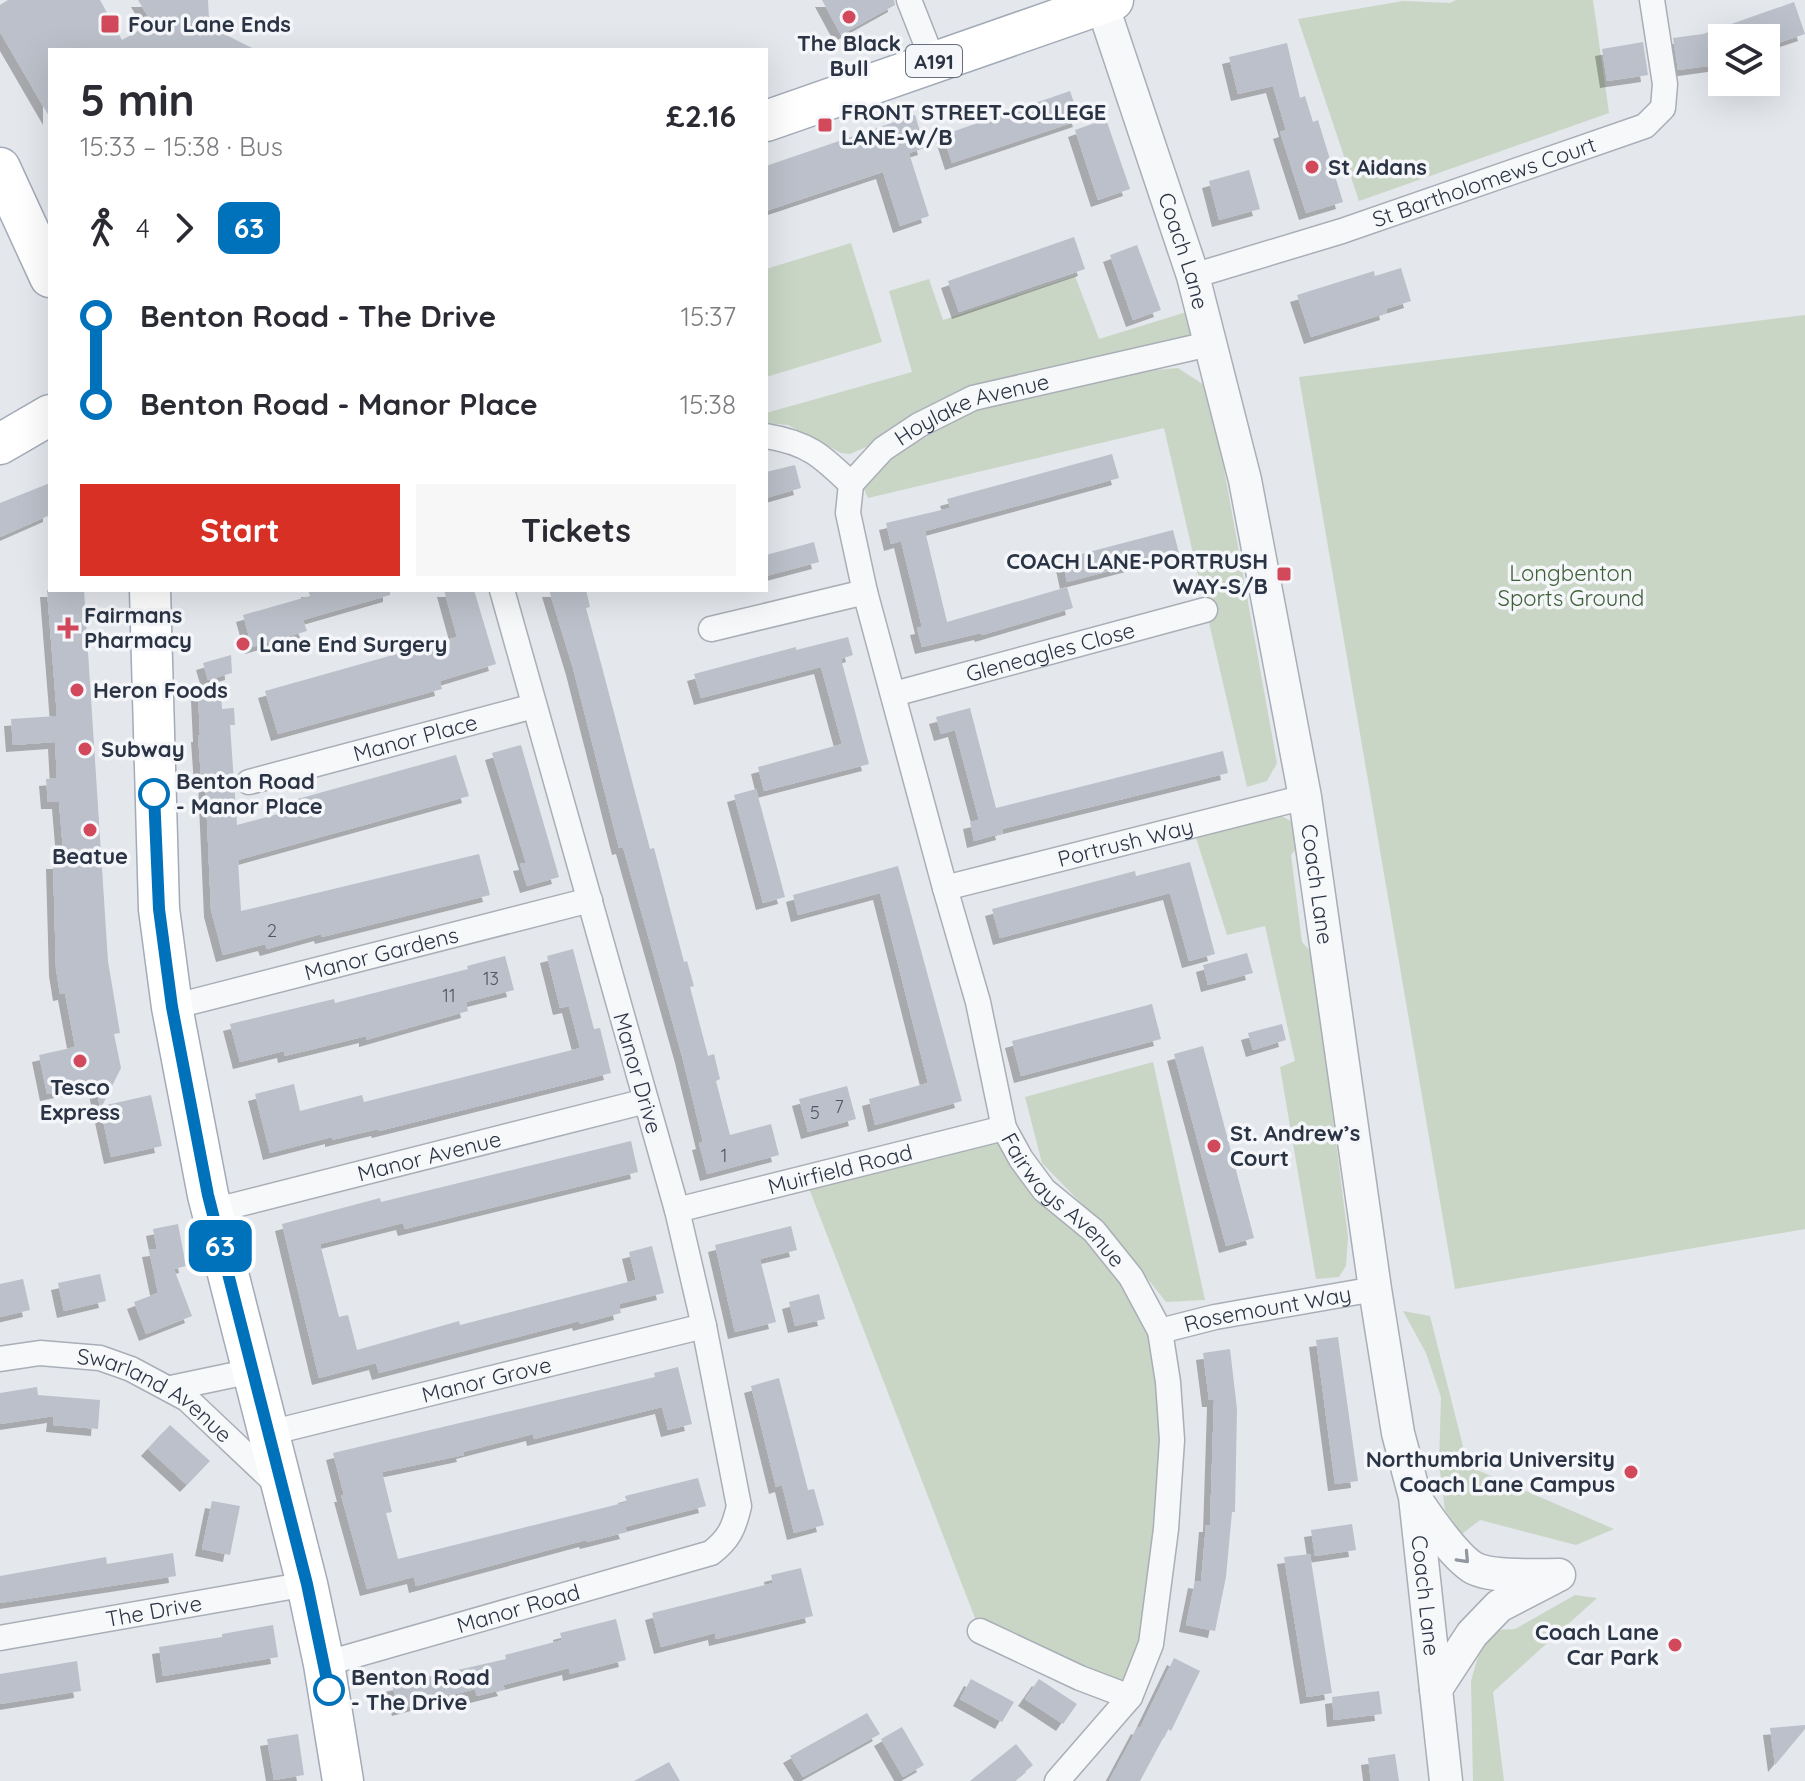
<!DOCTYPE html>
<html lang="en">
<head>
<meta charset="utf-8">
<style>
	body { margin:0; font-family:Quicksand,sans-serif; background:#f7f7f7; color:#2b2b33; height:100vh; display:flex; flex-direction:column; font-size:30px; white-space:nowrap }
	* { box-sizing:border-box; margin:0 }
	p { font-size:26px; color:#7c7c81 }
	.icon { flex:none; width:44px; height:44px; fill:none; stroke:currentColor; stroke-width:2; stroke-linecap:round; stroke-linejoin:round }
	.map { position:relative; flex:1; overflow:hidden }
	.sheet { position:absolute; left:48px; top:48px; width:720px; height:544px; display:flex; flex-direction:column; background:#fff; border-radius:0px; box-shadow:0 8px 32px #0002 }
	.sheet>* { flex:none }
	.badge { padding:0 16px; border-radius:12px; font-size:28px; line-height:52px }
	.tools { position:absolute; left:1708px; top:24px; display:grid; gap:16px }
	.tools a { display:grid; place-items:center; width:72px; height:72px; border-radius:0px; background:#fff; box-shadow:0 8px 32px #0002; font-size:40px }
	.map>.badge { position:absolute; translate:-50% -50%; box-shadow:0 0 0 4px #fff }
	.legs { display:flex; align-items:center; gap:12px; height:88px; padding:0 32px; font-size:26px }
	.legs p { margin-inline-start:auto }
	.headline { display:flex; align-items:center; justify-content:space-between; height:136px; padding:0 32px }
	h1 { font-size:44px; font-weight:700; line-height:60px }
	.cta { display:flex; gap:16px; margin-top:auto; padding:16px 32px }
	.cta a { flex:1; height:92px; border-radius:0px; background:#d93025; color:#fff; font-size:32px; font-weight:700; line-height:92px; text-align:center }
	.cta a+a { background:#f7f7f7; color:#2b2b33 }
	ul { padding:0 32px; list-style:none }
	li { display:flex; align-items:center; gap:28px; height:88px; font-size:30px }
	li i { display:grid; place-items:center; width:12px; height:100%; margin:0 10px; background:currentColor }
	li i::after { content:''; width:20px; height:20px; margin:-10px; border:6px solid; border-radius:50%; background:#fff }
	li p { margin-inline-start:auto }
	li:first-child i { background:linear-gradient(#0000 50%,currentColor 0) }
	li:last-child i { background:linear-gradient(currentColor 50%,#0000 0) }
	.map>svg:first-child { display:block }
	.green { fill:#c9d6c5 }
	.building { fill:#bbc0ca; filter:url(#shadow) }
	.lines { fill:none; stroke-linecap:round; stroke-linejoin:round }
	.minor-casing { stroke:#a9aeb7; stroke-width:27 }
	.tertiary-casing { stroke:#a9aeb7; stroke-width:35 }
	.primary-casing { stroke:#a3abb8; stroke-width:43 }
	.minor { stroke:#f7f8fa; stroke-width:24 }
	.tertiary { stroke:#f7f8fa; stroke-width:32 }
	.primary { stroke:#fff; stroke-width:40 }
	.oneway { stroke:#9196a0 }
	.line-1-casing { stroke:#fff; stroke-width:18 }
	.line-1 { stroke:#0072bc; stroke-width:12 }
	.poi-dot { fill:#d1495b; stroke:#f4f6f9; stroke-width:3 }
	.stop-1-dot { fill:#fff; stroke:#0072bc; stroke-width:4 }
	.labels { text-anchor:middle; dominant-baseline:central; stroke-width:7; stroke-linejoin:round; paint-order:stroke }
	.number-label { font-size:18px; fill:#4f5766 }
	.shield { fill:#f4f6f9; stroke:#676e7b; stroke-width:2 }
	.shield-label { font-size:20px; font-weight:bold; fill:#2b3445 }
	.poi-label { font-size:22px; font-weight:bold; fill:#2b3445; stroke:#f4f6f9; text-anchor:start }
	.street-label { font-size:22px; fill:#2b3445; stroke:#f4f6f9 }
	.park-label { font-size:22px; fill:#3f6138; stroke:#f4f6f9 }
	.stop-label { font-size:22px; font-weight:bold; fill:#2b3445; stroke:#f4f6f9; text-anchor:start }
</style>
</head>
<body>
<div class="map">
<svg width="1805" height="1781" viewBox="0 0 1805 1781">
	<defs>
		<filter id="shadow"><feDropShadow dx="-7" dy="7" stdDeviation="0" flood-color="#0004"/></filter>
	</defs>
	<rect width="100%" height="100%" fill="#e4e7ec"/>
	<!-- green -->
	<g class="green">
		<path d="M1456 0H1593L1609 113 1359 201 1298 19 1403 1 1450 3Z"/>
		<path d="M851 243 882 342 766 377V269Z"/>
		<path d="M1075 276 1099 339 1193 310 1192 330 1184 343 1027 375 950 396 866 447 850 454 841 453 788 425 766 423V413L912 372 889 291 929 279 943 320Z"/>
		<path d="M1805 315V1229L1455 1289 1299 377Z"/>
		<path d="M1178 368 1204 385 1212 402 1277 763 1267 781 1247 787 1164 428 868 498 862 485 874 472 911 445 980 408 1122 373Z"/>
		<path d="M1273 811 1294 823 1299 846 1291 855 1302 942 1312 953 1348 1237 1346 1266 1339 1277 1316 1279 1280 1067 1295 1061 1265 926 1227 935 1196 838 1239 826 1249 817Z"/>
		<path d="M1153 1062 1205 1300 1166 1302 1118 1241 1042 1163 1025 1097Z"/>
		<path d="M1004 1128 1094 1231 1160 1331 1172 1440 1130 1697 980 1631 805 1178Z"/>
		<path d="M1403 1311 1430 1316 1468 1466 1614 1529 1576 1545 1480 1520 1462 1534 1445 1510 1439 1464 1441 1397 1426 1353Z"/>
		<path d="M1575 1595 1597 1598 1493 1692 1504 1781H1473L1471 1681 1479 1653 1495 1630 1515 1629Z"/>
	</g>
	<!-- building -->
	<g class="building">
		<path d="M8 0H100L122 40 152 23 138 0H208L209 18 216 30 256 50H50V118L0 32V5Z"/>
		<path d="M822 0H894L895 5 841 35Z"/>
		<path d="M1794 2 1805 34 1769 46 1766 38H1722V64L1678 70 1673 38 1703 34Z"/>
		<path d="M1643 42 1648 75 1607 81 1602 49Z"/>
		<path d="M1287 43 1300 98 1305 96 1313 122 1318 120 1343 202 1306 213 1280 132 1286 130 1273 86 1238 94 1229 57Z"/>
		<path d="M1070 91 1080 120 952 163 943 135Z"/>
		<path d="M915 115 925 148 909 153 929 216 900 226 883 172 766 211V166Z"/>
		<path d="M1106 119 1130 189 1098 200 1075 130Z"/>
		<path d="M1249 170 1260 209 1219 220 1209 181Z"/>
		<path d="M1074 237 1085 269 959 312 948 281Z"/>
		<path d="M1137 245 1161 310 1133 320 1110 255Z"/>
		<path d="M1401 268 1411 301 1386 309 1387 313 1311 337 1297 295 1374 271 1375 276Z"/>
		<path d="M1112 454 1119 478 925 531 947 622 1067 587 1073 608 982 635 981 633 922 647 917 628 922 627 901 541 891 544 886 523 950 508 947 499Z"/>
		<path d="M795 465 801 488 766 498V472Z"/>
		<path d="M50 483V515L0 537V503Z"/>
		<path d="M1173 530 1179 553 1067 582 1062 559Z"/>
		<path d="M814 542 819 562 766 576V555Z"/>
		<path d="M47 590H84L108 961 120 1033 114 1034 121 1068 102 1106 151 1095 162 1146 111 1157 95 1084 47 1094 39 1055 75 1047 65 993 60 994 56 969 53 862H64L59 802H48L46 779 57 778 55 742 13 745 11 719 57 716Z"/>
		<path d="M308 590H390V595L303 620 307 631 252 647 243 615 310 596Z"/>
		<path d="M444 590H474L496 664 440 681 442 689 278 734 265 691 457 637Z"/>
		<path d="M549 590H586L590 607 586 608 603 671 650 849 654 848 684 962 687 961 694 986 690 987 708 1056 714 1054 720 1079 716 1081 730 1135 771 1124 779 1155 707 1174 699 1143 703 1142 682 1056 623 847 619 848 573 668Z"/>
		<path d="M848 637 853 655 841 659 869 764 764 791 758 767 842 744 821 667 701 698 694 674 796 647V650Z"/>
		<path d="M231 655 232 673 208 680 203 663Z"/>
		<path d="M221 693 222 709 234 708 235 725H230L237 825 296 809 294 800 456 755 469 796 238 860 241 911 479 854 490 895 322 937 321 934 267 949 265 944 223 955 211 910 205 776 201 777 198 735H200L198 694Z"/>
		<path d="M970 708 996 808 1223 751 1228 773 1002 829 1003 833 974 841 970 822 979 820 955 730 941 734 936 717Z"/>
		<path d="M521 745 559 877 527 886 520 864 526 863 492 753Z"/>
		<path d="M756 789 785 897 763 903 734 795Z"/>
		<path d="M1190 862 1215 954 1189 961 1170 893 1000 938 992 909 1135 871 1136 876Z"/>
		<path d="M898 866 962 1101 875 1125 869 1099 928 1083 880 893 798 915 793 895Z"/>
		<path d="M573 949 594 1029 600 1028 611 1073 379 1131 378 1129 332 1140V1137L270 1153 255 1094 294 1084 300 1111 362 1095 364 1102 580 1048 569 1006 560 1008 547 956Z"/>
		<path d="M1247 953 1253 973 1208 985 1203 965Z"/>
		<path d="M505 956 514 990 466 1002 468 1011 366 1040V1036L285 1056 284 1051 240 1062 230 1024 334 999 335 1003 468 969 467 966Z"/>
		<path d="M1152 1004 1161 1039 1021 1076 1012 1041Z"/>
		<path d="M1282 1024 1286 1040 1253 1050 1248 1033Z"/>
		<path d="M1203 1046 1254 1238 1226 1246 1174 1054Z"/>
		<path d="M847 1086 856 1119 808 1132 799 1099Z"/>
		<path d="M631 1141 638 1172 405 1229 403 1223 320 1244 339 1317 348 1315 357 1350 459 1321 460 1325 636 1280 629 1252 652 1246 664 1293 619 1304 621 1313 580 1324 579 1321 379 1373 376 1363 319 1378 282 1224 380 1198 381 1202Z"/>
		<path d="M178 1224 186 1266 174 1269 192 1316 146 1334 134 1302 158 1293 149 1250 157 1249 153 1229Z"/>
		<path d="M791 1226 797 1250 760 1259 776 1322 735 1332 715 1245Z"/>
		<path d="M100 1274 106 1301 64 1311 58 1283Z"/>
		<path d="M23 1279 30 1310 0 1317V1284Z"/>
		<path d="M819 1294 825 1319 795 1326 789 1302Z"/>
		<path d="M1338 1337 1358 1481 1335 1484 1316 1340Z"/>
		<path d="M1230 1349 1237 1409 1235 1512H1232L1226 1577 1215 1631 1186 1625 1195 1581 1201 1582 1206 1525H1210L1214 1400H1209L1203 1353Z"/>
		<path d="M678 1367 692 1424 668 1430 662 1407 534 1439 533 1434 463 1452 464 1455 382 1472 392 1512 386 1513 398 1559 627 1502 625 1496 698 1478 706 1506 625 1527 627 1532 587 1542 586 1540 416 1586 414 1577 367 1589 341 1495H344L333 1453 655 1377 654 1373Z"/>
		<path d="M779 1378 808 1490 814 1489 824 1525 794 1533 782 1485 776 1487 751 1386Z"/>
		<path d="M37 1387 38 1395 100 1400 98 1429 53 1425 54 1416 0 1424V1393Z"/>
		<path d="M170 1425 210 1461 187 1485 148 1449Z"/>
		<path d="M212 1501 240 1506 230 1555 202 1549Z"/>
		<path d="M1352 1524 1356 1550 1315 1556 1311 1530Z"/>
		<path d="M173 1553 176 1576 0 1603V1576L106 1557 107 1564Z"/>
		<path d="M1310 1554 1332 1693 1307 1697 1284 1557Z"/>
		<path d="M801 1568 813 1616 716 1639 715 1633 661 1647 652 1613 773 1583 771 1575Z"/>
		<path d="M616 1619 626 1660 570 1674 569 1668 503 1685 505 1689 477 1696 475 1689 399 1709 392 1685 506 1659 505 1655 562 1640 560 1633Z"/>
		<path d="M273 1625 278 1657 163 1676 159 1647 222 1637V1634Z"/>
		<path d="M1174 1658 1200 1671 1171 1731 1168 1729 1140 1781H1109L1138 1727 1140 1728Z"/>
		<path d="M77 1661 81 1691 0 1704V1674Z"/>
		<path d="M971 1679 1014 1702 1002 1722 960 1699Z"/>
		<path d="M1039 1679 1077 1704 1063 1724 1025 1699Z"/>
		<path d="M1379 1691 1382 1714 1334 1720 1332 1697Z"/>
		<path d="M867 1713 880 1734 803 1777 790 1756Z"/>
		<path d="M1805 1725V1729L1775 1765 1770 1728Z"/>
		<path d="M902 1727 924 1765 903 1777 881 1739Z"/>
		<path d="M298 1734 304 1775 274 1780 267 1739Z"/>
		<path d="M1016 1744 1033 1765 1014 1781H970Z"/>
		<path d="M1395 1754 1399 1781H1371L1368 1758Z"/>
		<path d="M669 1762 680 1781H634Z"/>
	</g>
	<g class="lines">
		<!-- minor casing -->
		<g class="minor-casing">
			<g id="minor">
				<path d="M909 0 933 61"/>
				<path id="s1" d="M1193 276 1342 231 1645 126 1663 108 1665 84 1652 0"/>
				<path id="s2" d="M766 436C808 443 821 455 851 484L883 449 919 425 973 398 1209 344"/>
				<path id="s3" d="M851 484 848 513 865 592 945 888 978 1002 1004 1128 1021 1159 1044 1190 1094 1231 1131 1277 1160 1331 1168 1382 1172 1440 1166 1529 1151 1644 1130 1697 1057 1781"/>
				<path d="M711 629 865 592"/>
				<path id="s4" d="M894 694 1205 610"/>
				<path id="s5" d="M249 782 534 706"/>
				<path id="s6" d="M945 888 1305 797"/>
				<path id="s7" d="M172 1007 590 900"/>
				<path id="s8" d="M677 1210 1004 1128"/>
				<path id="s9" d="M212 1211 646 1101"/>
				<path id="s10" d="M1160 1331 1215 1317 1375 1289"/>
				<path id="s11" d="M0 1359 40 1353 100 1358 131 1369 187 1399 280 1487"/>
				<path d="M171 1388 252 1371"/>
				<path id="s12" d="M269 1433 704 1326"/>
				<path d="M980 1631 1080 1678 1130 1697"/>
				<path id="s13" d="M0 1638 307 1584"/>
				<path id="s14" d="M324 1664 711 1553C729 1539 734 1528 739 1506L704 1326 677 1210 502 590"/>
			</g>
		</g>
		<!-- tertiary casing -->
		<g class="tertiary-casing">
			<g id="tertiary">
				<path id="s15" d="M1102 4 1193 276 1245 480 1305 797 1375 1289 1398 1433 1415 1497 1446 1781"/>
				<path d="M1416 1500C1428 1518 1455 1556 1472 1567 1489 1578 1538 1575 1559 1575"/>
				<path d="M1436 1689 1472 1634 1499 1606 1553 1578"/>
			</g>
		</g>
		<!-- primary casing -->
		<g class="primary-casing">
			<g id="primary">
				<path d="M766 121 1113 0"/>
				<path d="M0 168 50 277"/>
				<path d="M0 444 50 415"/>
				<path d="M150 590 159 909 172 1007 208 1195 307 1584 324 1664 343 1781"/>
			</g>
		</g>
		<!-- minor -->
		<use href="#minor" class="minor"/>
		<!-- tertiary -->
		<use href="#tertiary" class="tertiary"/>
		<!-- primary -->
		<use href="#primary" class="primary"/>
	</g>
	<!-- one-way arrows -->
	<defs><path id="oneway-chevron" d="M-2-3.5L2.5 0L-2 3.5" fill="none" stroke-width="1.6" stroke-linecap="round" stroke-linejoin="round" transform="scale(2)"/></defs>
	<use class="oneway" href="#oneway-chevron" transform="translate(1464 1558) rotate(47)"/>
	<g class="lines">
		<!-- line-1 casing -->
		<g class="line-1-casing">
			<path id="line-1" d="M154 794 159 909 172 1007 208 1195 307 1584 329 1690"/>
		</g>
		<!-- line-1 -->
		<use href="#line-1" class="line-1"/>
	</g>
	<!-- markers -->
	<g class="poi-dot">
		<circle cx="849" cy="17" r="8"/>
		<rect x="100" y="14" width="20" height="20" rx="4"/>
		<rect x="817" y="117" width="16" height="16" rx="4"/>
		<circle cx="1312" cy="167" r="8"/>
		<rect x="1276" y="566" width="16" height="16" rx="4"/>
		<path d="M64 616h8v8h8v8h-8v8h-8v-8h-8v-8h8z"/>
		<circle cx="243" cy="644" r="8"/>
		<circle cx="77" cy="690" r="8"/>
		<circle cx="85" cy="749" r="8"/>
		<circle cx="90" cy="830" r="8"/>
		<circle cx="80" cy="1061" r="8"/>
		<circle cx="1214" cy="1146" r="8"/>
		<circle cx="1631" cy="1472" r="8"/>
		<circle cx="1675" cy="1645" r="8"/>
	</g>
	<g class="stop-1-dot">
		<circle cx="154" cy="794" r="14"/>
		<circle cx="329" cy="1690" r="14"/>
	</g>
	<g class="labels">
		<!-- number labels -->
		<g class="number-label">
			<text x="272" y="930">2</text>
			<text x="491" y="978">13</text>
			<text x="449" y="995">11</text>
			<text x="839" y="1106">7</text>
			<text x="815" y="1112">5</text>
			<text x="724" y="1155">1</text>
		</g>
		<!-- shield labels -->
		<rect class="shield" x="906" y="45" width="56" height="32" rx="6"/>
		<g class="shield-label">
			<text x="934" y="61">A191</text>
		</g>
		<!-- poi labels -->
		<g class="poi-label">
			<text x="128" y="24">Four Lane Ends</text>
			<text x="849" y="43" text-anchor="middle">The Black<tspan x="849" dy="25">Bull</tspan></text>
			<text x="841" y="112">FRONT STREET-COLLEGE<tspan x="841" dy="25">LANE-W/B</tspan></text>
			<text x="1328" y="167">St Aidans</text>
			<text x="1268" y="561" text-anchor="end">COACH LANE-PORTRUSH<tspan x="1268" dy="25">WAY-S/B</tspan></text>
			<text x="84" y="615">Fairmans<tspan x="84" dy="25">Pharmacy</tspan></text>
			<text x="259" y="644">Lane End Surgery</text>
			<text x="93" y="690">Heron Foods</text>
			<text x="101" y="749">Subway</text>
			<text x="90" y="856" text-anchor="middle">Beatue</text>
			<text x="80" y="1087" text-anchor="middle">Tesco<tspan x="80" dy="25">Express</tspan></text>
			<text x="1230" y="1133">St. Andrew’s<tspan x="1230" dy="25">Court</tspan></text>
			<text x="1615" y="1459" text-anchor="end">Northumbria University<tspan x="1615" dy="25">Coach Lane Campus</tspan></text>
			<text x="1659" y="1632" text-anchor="end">Coach Lane<tspan x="1659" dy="25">Car Park</tspan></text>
		</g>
		<!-- street labels -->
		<g class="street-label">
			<text stroke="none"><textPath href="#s1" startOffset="306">St Bartholomews Court</textPath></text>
			<text stroke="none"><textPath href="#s15" startOffset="260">Coach Lane</textPath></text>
			<text stroke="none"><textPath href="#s2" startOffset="246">Hoylake Avenue</textPath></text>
			<text stroke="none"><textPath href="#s4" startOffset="162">Gleneagles Close</textPath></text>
			<text stroke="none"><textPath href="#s5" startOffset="172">Manor Place</textPath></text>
			<text stroke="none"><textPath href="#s6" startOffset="186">Portrush Way</textPath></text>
			<text stroke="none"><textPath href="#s15" startOffset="908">Coach Lane</textPath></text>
			<text stroke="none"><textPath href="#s7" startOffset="216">Manor Gardens</textPath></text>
			<text transform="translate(638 1073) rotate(74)">Manor Drive</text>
			<text stroke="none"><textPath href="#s9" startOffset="224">Manor Avenue</textPath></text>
			<text stroke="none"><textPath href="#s8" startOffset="168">Muirfield Road</textPath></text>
			<text stroke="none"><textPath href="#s3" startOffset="758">Fairways Avenue</textPath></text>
			<text stroke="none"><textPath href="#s10" startOffset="110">Rosemount Way</textPath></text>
			<text stroke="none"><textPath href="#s12" startOffset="224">Manor Grove</textPath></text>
			<text stroke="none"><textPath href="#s11" startOffset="166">Swarland Avenue</textPath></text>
			<text stroke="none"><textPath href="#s15" startOffset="1628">Coach Lane</textPath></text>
			<text stroke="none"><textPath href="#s14" startOffset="202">Manor Road</textPath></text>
			<text stroke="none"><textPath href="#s13" startOffset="156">The Drive</textPath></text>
		</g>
		<!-- park labels -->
		<g class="park-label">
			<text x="1571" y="573">Longbenton<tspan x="1571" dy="25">Sports Ground</tspan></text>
		</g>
		<!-- stop labels -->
		<g class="stop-label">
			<text x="176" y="781">Benton Road<tspan x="176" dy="25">- Manor Place</tspan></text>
			<text x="351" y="1677">Benton Road<tspan x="351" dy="25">- The Drive</tspan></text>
		</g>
	</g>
</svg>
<div class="tools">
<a><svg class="icon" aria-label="layers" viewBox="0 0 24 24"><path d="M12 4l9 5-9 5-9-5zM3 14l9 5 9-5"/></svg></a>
</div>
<b class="badge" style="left:220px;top:1246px;background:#0072bc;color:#fff">63</b>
<section class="sheet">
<div class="headline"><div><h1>5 min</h1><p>15:33 – 15:38 · Bus</p></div><b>£2.16</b></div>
<div class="legs"><svg class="icon" aria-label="walk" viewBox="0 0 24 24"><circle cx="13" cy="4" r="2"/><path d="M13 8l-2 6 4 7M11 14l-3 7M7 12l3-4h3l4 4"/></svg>4<svg class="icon" aria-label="forward" viewBox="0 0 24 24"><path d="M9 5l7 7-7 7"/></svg><b class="badge" style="background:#0072bc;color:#fff">63</b></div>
<ul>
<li><i style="color:#0072bc"></i><b>Benton Road - The Drive</b><p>15:37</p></li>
<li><i style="color:#0072bc"></i><b>Benton Road - Manor Place</b><p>15:38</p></li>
</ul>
<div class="cta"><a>Start</a><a>Tickets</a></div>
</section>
</div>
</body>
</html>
